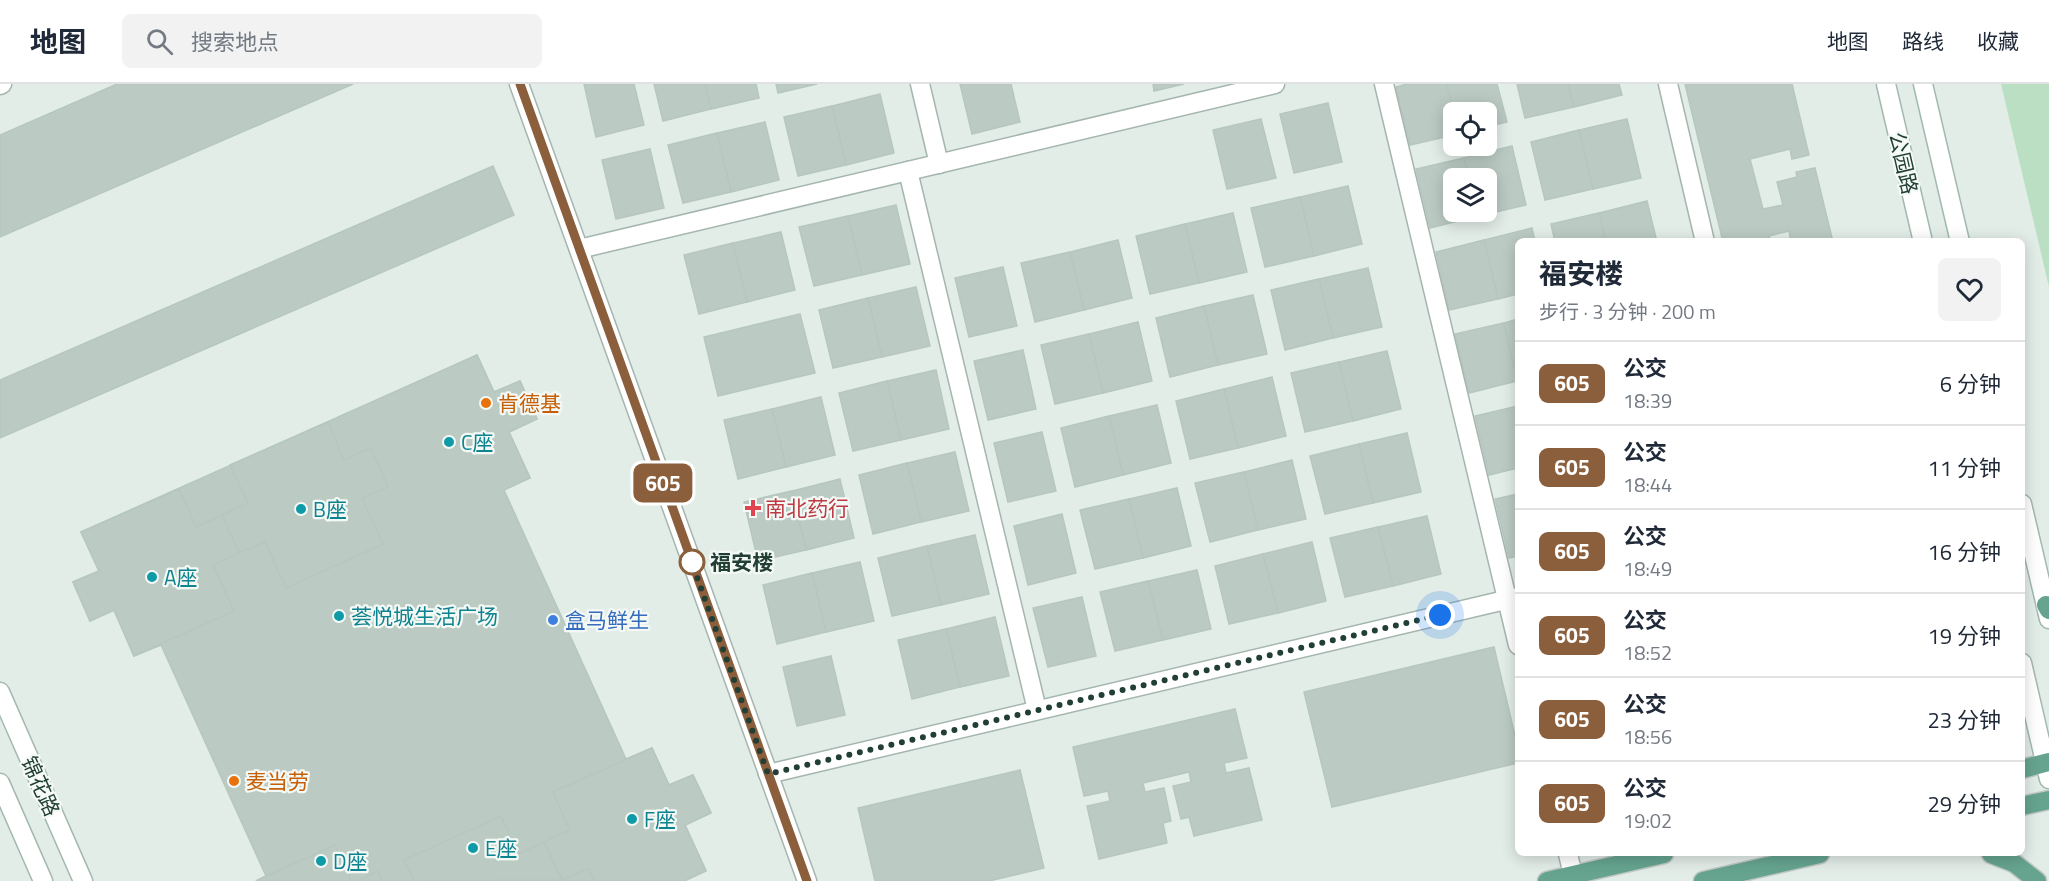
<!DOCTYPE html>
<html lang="zh">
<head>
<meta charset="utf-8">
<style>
	body { margin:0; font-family:"Titillium Web","Noto Sans SC",sans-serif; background:#f2f2f3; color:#1f2937; height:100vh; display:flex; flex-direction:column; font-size:22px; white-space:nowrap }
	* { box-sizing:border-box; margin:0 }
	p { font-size:20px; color:#747a83 }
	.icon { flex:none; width:33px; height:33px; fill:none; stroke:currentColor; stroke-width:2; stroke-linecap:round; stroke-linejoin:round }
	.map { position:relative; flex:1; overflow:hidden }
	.details { position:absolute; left:1515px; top:154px; width:510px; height:618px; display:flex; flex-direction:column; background:#fff; border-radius:9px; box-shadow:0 3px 15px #0003 }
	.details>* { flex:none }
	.badge { padding:0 12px; border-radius:9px; font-size:21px; line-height:39px }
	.fabs { position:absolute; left:1443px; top:18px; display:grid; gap:12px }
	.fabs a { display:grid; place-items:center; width:54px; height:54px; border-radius:9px; background:#fff; box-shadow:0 3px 15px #0003; font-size:30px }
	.you { position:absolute; width:30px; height:30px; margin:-15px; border:4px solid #fff; border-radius:50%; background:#1a73e8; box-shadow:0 0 0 9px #1a73e833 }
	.map>.badge { position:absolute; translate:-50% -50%; box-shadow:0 0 0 3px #fff }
	.round { display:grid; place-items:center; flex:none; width:63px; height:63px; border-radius:9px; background:#f2f2f3 }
	.summary { display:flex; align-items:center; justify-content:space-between; height:102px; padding:0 24px }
	h1 { font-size:28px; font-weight:700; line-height:45px }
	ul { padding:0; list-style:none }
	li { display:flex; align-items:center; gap:18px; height:84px; padding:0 24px; border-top:2px solid #e0e1e3 }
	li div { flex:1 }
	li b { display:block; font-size:22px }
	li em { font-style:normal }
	li .badge { min-width:66px; font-weight:700; text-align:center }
	header { display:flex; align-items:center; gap:36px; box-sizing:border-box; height:84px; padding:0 30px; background:#fff; border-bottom:2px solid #e0e1e3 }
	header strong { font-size:28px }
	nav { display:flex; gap:33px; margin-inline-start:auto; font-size:21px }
	.search { width:420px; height:54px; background:#f2f2f3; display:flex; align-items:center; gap:15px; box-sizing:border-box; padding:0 21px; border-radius:9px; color:#747a83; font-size:22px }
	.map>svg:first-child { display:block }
	.green { fill:#bbdfc2 }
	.building { fill:#bbcbc3; stroke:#b5c7be; stroke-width:1.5 }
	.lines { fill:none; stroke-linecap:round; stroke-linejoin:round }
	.street-casing { stroke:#a5b5af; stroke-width:21 }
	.secondary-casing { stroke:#a1b9af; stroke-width:21 }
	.primary-casing { stroke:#c1c9c6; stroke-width:21 }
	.street { stroke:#fff; stroke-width:18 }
	.secondary { stroke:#fff; stroke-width:18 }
	.primary { stroke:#66a490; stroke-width:18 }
	.line-casing { stroke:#fff; stroke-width:14 }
	.line { stroke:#8b5e3c; stroke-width:9 }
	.walk { stroke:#223f35; stroke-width:6; stroke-dasharray:0 10.8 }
	.food-dot { fill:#e8710a; stroke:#f4f9f6; stroke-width:2 }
	.culture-dot { fill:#0f9aa8; stroke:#f4f9f6; stroke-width:2 }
	.health-dot { fill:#e0444e; stroke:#f4f9f6; stroke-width:2 }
	.stop-dot { fill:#fff; stroke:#8b5e3c; stroke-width:3 }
	.shop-dot { fill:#3f7fe0; stroke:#f4f9f6; stroke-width:2 }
	.labels { text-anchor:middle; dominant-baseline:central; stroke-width:4.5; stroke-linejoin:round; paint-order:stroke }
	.street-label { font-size:21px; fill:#223f35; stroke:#f4f9f6 }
	.food-label { font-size:21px; fill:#c56008; stroke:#f4f9f6; text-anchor:start }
	.culture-label { font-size:21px; fill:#0d838f; stroke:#f4f9f6; text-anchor:start }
	.health-label { font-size:21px; fill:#be3a42; stroke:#f4f9f6; text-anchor:start }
	.stop-label { font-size:21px; font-weight:bold; fill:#223f35; stroke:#f4f9f6; text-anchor:start }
	.shop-label { font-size:21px; fill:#366cbe; stroke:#f4f9f6; text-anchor:start }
</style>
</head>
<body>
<header>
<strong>地图</strong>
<div class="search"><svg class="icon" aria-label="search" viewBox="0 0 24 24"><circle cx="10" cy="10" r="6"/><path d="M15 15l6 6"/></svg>搜索地点</div>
<nav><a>地图</a><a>路线</a><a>收藏</a></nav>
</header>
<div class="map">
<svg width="2049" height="797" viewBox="0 0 2049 797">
	<rect width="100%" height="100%" fill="#e3ede8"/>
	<!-- green -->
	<path class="green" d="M2001 0H2049V203Z"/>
	<!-- building -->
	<g class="building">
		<path d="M117 0H353L0 153V51Z"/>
		<path d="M584 0H634L644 41 596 53Z"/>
		<path d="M654 0H705L711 25 663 37Z"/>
		<path d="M705 0H756L759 14 711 25Z"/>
		<path d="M776 0H817L778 9Z"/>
		<path d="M960 0H1011L1020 38 972 50Z"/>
		<path d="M1153 0H1184L1154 7Z"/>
		<path d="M1407 0H1447L1454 30V51L1410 61 1396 3Z"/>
		<path d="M1447 0H1497L1507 38 1486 43V28L1454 30Z"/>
		<path d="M1517 0H1568L1574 23 1525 34Z"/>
		<path d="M1568 0H1619L1622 11 1574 23Z"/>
		<path d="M1685 0H1792L1809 71 1792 75 1790 65 1750 75 1763 125 1783 121 1777 98 1797 93 1796 88 1815 84 1833 158H1791L1789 147 1769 152 1771 158H1723Z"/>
		<path d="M880 10 894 69 846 81 832 22Z"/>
		<path d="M1328 19 1342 78 1294 89 1280 30Z"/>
		<path d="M832 22 846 81 798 92 784 33Z"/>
		<path d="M1261 35 1276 94 1227 105 1213 46Z"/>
		<path d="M1627 35 1641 94 1593 105 1579 46Z"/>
		<path d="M765 38 779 96 731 108 717 49Z"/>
		<path d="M1579 46 1593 105 1545 116 1531 58Z"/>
		<path d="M717 49 731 108 683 119 668 61Z"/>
		<path d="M1512 62 1526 121 1478 132 1477 128H1486V94H1469L1464 74Z"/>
		<path d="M650 65 664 124 616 135 602 76Z"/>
		<path d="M1464 74 1469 94H1454V128H1477L1478 132 1430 144 1416 85Z"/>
		<path d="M493 82 514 131 0 354V296Z"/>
		<path d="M1348 102 1362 160 1314 172 1300 113Z"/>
		<path d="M1300 113 1314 172 1265 183 1251 124Z"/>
		<path d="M1647 117 1657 158H1606L1599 129Z"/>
		<path d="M896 121 910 180 862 191 848 132Z"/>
		<path d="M1233 129 1247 188 1199 199 1185 140Z"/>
		<path d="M1599 129 1606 158H1555L1551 140Z"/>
		<path d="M848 132 862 191 814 202 799 143Z"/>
		<path d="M1185 140 1199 199 1150 210 1136 152Z"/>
		<path d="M1532 144 1535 158H1518V210L1498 215 1484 156Z"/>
		<path d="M781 148 795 206 747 218 733 159Z"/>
		<path d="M1118 156 1132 214 1084 226 1070 168Z"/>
		<path d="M1484 156 1498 215 1449 226 1436 168Z"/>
		<path d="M733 159 747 218 699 230 684 171Z"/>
		<path d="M1070 168 1084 226 1035 238 1021 179Z"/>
		<path d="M1003 183 1017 242 969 253 955 194Z"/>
		<path d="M1368 184 1382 243 1333 254 1319 195Z"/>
		<path d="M1319 195 1333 254 1285 266 1271 206Z"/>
		<path d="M916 203 930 262 882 273 868 214Z"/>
		<path d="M1253 211 1267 270 1218 281 1204 222Z"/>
		<path d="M868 214 882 273 833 284 819 226Z"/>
		<path d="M1204 222 1218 281 1170 293 1156 234Z"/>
		<path d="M800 230 815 289 718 312 704 253Z"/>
		<path d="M1518 235V297H1517L1504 239Z"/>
		<path d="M1138 238 1152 297 1103 309 1089 250Z"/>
		<path d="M1504 239 1517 297 1469 309 1455 250Z"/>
		<path d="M1089 250 1103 309 1055 320 1041 261Z"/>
		<path d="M1023 266 1036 325 988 336 974 277Z"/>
		<path d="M1387 267 1401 325 1353 337 1339 278Z"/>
		<path d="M477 271 494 308 520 297 537 335 509 348 530 394 435 437 414 390 388 403 371 364 397 352 380 315Z"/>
		<path d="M477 271 494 308 520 297 537 335 509 348 530 394 504 406 626 675 652 664 669 701 693 691 711 729 685 741 706 787 684 797H256L266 792 161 561 134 572 114 526 90 537 73 498 99 487 81 448Z"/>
		<path d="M1339 278 1353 337 1305 348 1291 289Z"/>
		<path d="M936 286 949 345 901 356 887 297Z"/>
		<path d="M1272 293 1286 352 1238 364 1224 305Z"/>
		<path d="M887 297 901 356 853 367 839 309Z"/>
		<path d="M1224 305 1238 364 1190 375 1176 317Z"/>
		<path d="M821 313 835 371 786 383 772 325Z"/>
		<path d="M1157 321 1171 379 1123 391 1109 332Z"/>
		<path d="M1518 322V384L1489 391 1475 332Z"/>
		<path d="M772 325 786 383 738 395 724 336Z"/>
		<path d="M1109 332 1123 391 1075 403 1061 344Z"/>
		<path d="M328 338 344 376 371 364 388 403 362 414 383 460 286 504 265 458 239 469 222 431 248 419 230 381Z"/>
		<path d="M1042 348 1056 407 1008 418 994 359Z"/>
		<path d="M1407 349 1421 408 1373 419 1359 360Z"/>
		<path d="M1359 360 1373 419 1325 430 1310 372Z"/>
		<path d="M955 368 969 427 921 438 907 379Z"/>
		<path d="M1292 376 1306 435 1258 446 1244 388Z"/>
		<path d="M907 379 921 438 873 450 859 391Z"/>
		<path d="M1244 388 1258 446 1210 458 1195 399Z"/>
		<path d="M840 395 854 454 806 466 792 407Z"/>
		<path d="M1177 404 1191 462 1143 474 1129 415Z"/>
		<path d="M179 405 196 443 222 431 239 469 213 481 234 527 134 572 114 526 90 537 73 498 99 487 81 448Z"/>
		<path d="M792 407 806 466 758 477 744 418Z"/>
		<path d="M1518 410V472L1509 474 1495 415Z"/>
		<path d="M1129 415 1143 474 1095 485 1080 426Z"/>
		<path d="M1062 430 1076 489 1028 501 1014 442Z"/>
		<path d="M1427 432 1441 490 1393 502 1378 443Z"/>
		<path d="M1378 443 1393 502 1345 513 1330 454Z"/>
		<path d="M975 451 989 510 941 521 927 462Z"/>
		<path d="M1312 458 1326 517 1278 529 1263 470Z"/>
		<path d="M927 462 941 521 892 532 878 474Z"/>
		<path d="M1263 470 1278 529 1229 540 1215 482Z"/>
		<path d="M860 478 874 537 826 548 812 489Z"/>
		<path d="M1197 486 1211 545 1163 556 1148 497Z"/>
		<path d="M812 489 826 548 777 560 763 501Z"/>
		<path d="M1148 497 1163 556 1115 567 1100 508Z"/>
		<path d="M1082 513 1096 572 1048 583 1033 524Z"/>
		<path d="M995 533 1009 592 960 603 946 545Z"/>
		<path d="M946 545 960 603 912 615 898 556Z"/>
		<path d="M1494 563 1518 664V679L1332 723 1304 608Z"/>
		<path d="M831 572 845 631 797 642 783 583Z"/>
		<path d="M1235 625 1247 674 1224 679 1226 689 1249 684 1262 736 1194 752 1189 733 1181 735 1173 702 1191 698 1189 688 1143 699 1145 708 1164 704 1171 737 1163 739 1167 759 1099 775 1087 722 1110 717 1108 707 1084 712 1073 663Z"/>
		<path d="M652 664 669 701 693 691 711 729 685 741 706 787 684 797H594L588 785 562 796 544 758 570 746 553 708Z"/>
		<path d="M1020 686 1044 784 989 797H875L858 724Z"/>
		<path d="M501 732 518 770 544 758 562 796 414 797 404 776Z"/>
		<path d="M335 761 351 797H256L266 792Z"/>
		<path d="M378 787 382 797H357Z"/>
	</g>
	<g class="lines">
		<!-- street casing -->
		<g class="street-casing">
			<g id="street">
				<path d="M519 0 807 797"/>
				<path d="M920 0 939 80"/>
				<path d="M1384 0 1518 561"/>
				<path d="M1668 0 1705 158"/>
				<path d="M0 1 2 0"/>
				<path d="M908 87 1037 626"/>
				<path d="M579 165 1275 0"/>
				<path d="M768 690 1518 513"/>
				<path d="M1568 770 1573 791"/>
			</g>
		</g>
		<!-- secondary casing -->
		<g class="secondary-casing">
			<g id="secondary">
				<path d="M1886 0 1923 158"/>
				<path d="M1923 0 1960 158"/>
				<path d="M2022 420 2049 535"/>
				<path d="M2022 579 2049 695"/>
				<path d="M0 608 83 797"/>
				<path d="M0 699 43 797"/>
			</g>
		</g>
		<!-- primary casing -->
		<g class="primary-casing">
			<g id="primary">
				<path d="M2046 521 2049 526"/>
				<path d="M2022 685 2049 678"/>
				<path d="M2022 722 2049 716"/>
				<path d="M1991 770 2014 779 2037 797"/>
				<path d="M1547 797 1664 770"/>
				<path d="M1703 797 1820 770"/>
			</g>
		</g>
		<!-- street -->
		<use href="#street" class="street"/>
		<!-- secondary -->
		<use href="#secondary" class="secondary"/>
		<!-- primary -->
		<use href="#primary" class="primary"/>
	</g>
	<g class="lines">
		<!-- line casing -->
		<g class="line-casing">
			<path id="line" d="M520 0 807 797"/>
		</g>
		<!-- line -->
		<use href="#line" class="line"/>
		<!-- walk -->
		<path class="walk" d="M692 478 689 471 768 690 1440 531"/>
	</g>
	<!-- markers -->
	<g class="food-dot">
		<circle cx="486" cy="319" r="6"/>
		<circle cx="234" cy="697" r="6"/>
	</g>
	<g class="culture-dot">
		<circle cx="449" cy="358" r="6"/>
		<circle cx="301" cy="425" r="6"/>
		<circle cx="152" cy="493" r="6"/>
		<circle cx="339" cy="532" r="6"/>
		<circle cx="632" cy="735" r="6"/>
		<circle cx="473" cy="764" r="6"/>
		<circle cx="321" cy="777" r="6"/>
	</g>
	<path class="health-dot" d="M750 415h6v6h6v6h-6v6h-6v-6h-6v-6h6z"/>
	<circle class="stop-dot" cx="692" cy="478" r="12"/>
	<circle class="shop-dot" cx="553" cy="536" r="6"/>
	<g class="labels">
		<!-- street labels -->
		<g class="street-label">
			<text transform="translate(1904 79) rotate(77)">公园路</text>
			<text transform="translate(41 702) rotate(66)">锦花路</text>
		</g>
		<!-- food labels -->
		<g class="food-label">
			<text x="498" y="319">肯德基</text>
			<text x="246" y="697">麦当劳</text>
		</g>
		<!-- culture labels -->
		<g class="culture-label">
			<text x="461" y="358">C座</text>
			<text x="313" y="425">B座</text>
			<text x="164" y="493">A座</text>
			<text x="351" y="532">荟悦城生活广场</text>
			<text x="644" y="735">F座</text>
			<text x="485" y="764">E座</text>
			<text x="333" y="777">D座</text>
		</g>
		<!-- health labels -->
		<g class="health-label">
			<text x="765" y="424">南北药行</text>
		</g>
		<!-- stop labels -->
		<g class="stop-label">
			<text x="710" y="478">福安楼</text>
		</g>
		<!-- shop labels -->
		<g class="shop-label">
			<text x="565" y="536">盒马鲜生</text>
		</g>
	</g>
</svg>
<div class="fabs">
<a><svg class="icon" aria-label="locate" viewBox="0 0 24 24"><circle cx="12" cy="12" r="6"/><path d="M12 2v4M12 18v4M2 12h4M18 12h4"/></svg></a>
<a><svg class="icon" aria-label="layers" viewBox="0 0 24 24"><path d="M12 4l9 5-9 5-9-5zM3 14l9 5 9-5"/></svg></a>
</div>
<div class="you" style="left:1440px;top:531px"></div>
<b class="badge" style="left:663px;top:399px;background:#8b5e3c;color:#fff">605</b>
<section class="details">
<div class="summary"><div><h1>福安楼</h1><p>步行 · 3 分钟 · 200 m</p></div><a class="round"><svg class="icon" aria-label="heart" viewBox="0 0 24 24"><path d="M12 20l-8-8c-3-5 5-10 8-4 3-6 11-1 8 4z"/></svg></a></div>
<ul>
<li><span class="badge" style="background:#8b5e3c;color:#fff">605</span><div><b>公交</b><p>18:39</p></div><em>6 分钟</em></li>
<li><span class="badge" style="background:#8b5e3c;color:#fff">605</span><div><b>公交</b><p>18:44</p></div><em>11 分钟</em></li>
<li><span class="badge" style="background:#8b5e3c;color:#fff">605</span><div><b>公交</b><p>18:49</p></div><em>16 分钟</em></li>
<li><span class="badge" style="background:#8b5e3c;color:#fff">605</span><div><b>公交</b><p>18:52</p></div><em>19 分钟</em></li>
<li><span class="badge" style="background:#8b5e3c;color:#fff">605</span><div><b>公交</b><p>18:56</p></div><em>23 分钟</em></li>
<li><span class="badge" style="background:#8b5e3c;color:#fff">605</span><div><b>公交</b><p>19:02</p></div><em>29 分钟</em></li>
</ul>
</section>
</div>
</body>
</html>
